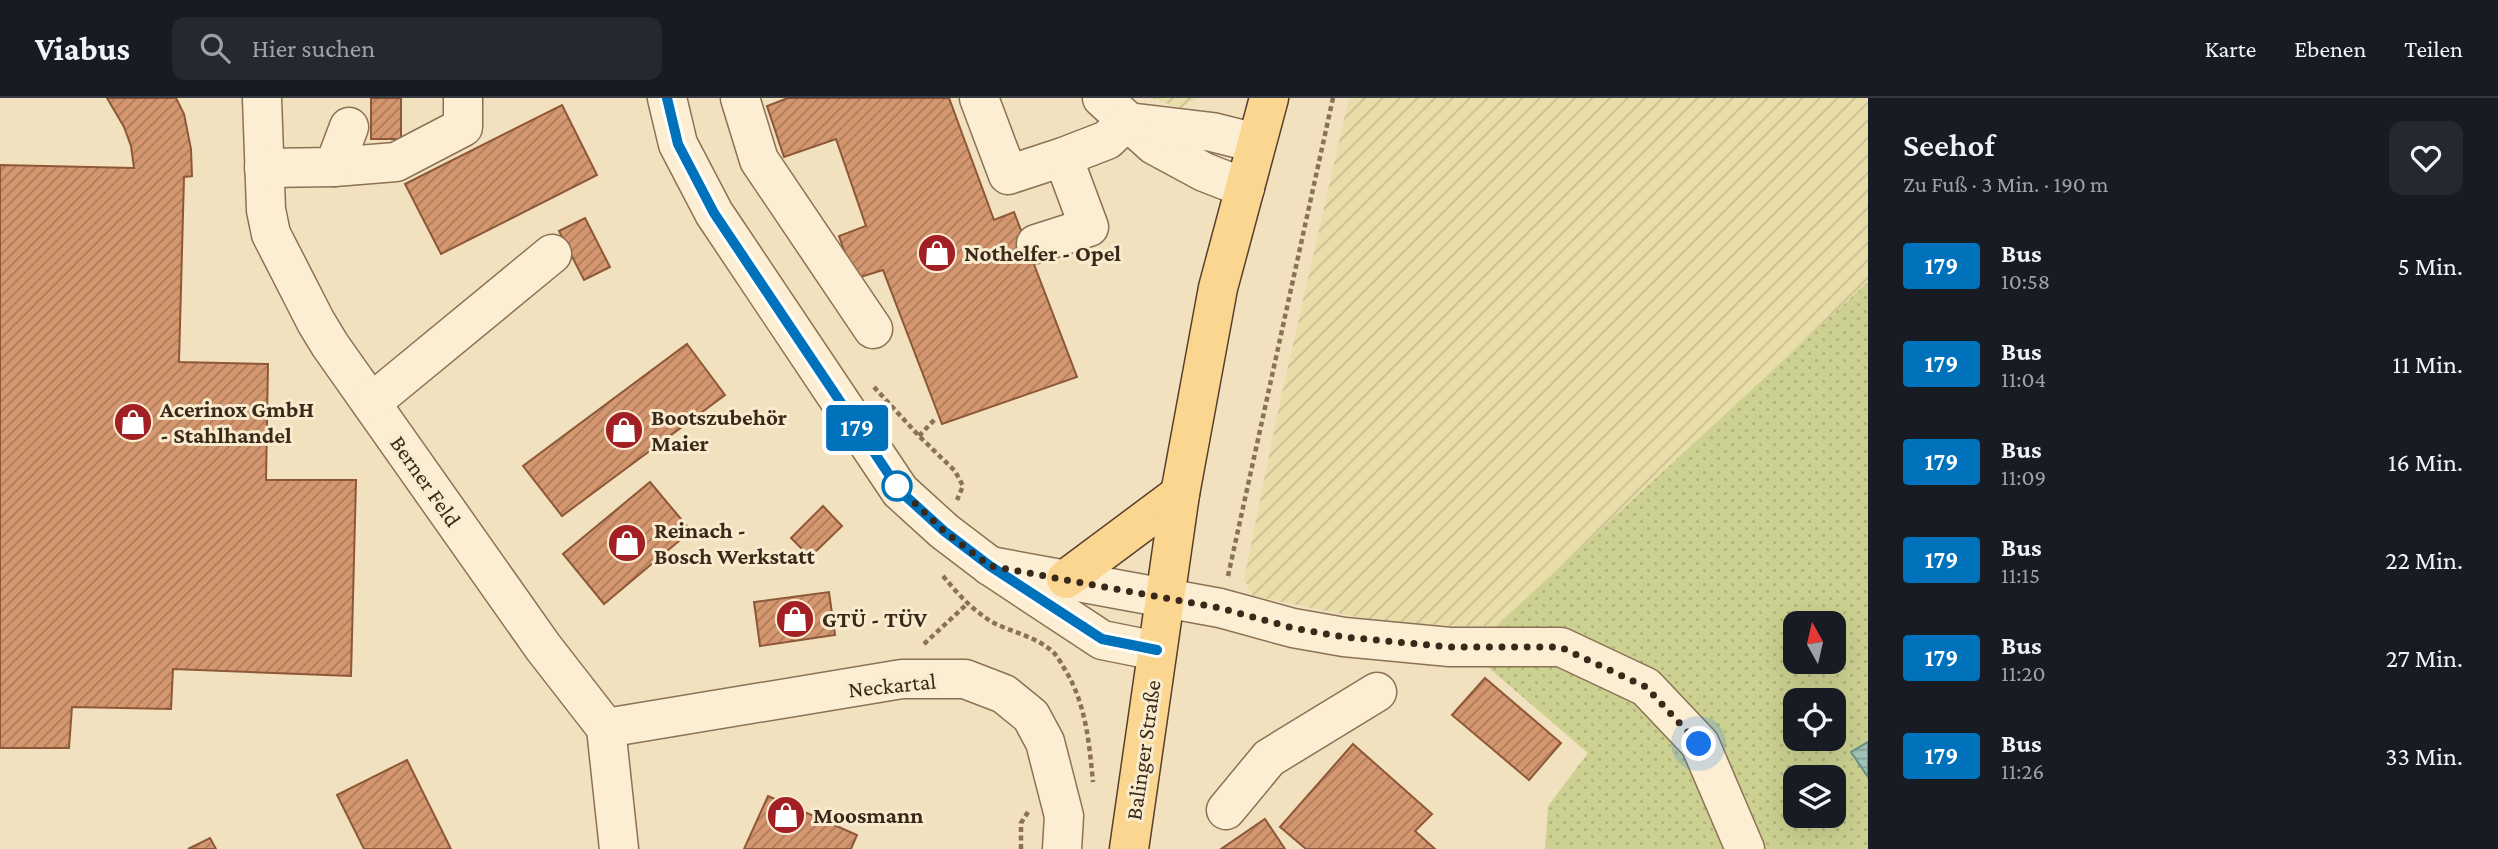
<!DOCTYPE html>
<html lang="de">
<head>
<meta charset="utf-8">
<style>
	body { margin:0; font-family:"Crimson Pro",serif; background:#242831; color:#f1f3f6; height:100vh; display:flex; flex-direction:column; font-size:26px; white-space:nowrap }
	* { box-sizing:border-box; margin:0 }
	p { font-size:23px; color:#9ea1a6 }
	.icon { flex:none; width:38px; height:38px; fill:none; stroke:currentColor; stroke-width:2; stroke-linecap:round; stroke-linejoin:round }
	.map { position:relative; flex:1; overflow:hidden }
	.details { display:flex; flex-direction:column; background:#171b24; width:630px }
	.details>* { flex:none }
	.badge { padding:0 14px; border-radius:5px; font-size:24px; line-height:46px }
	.needle { width:46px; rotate:352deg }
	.buttons { position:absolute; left:1783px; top:513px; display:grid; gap:14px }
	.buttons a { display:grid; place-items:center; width:63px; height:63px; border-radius:14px; background:#171b24; box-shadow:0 7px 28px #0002; font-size:35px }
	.you { position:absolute; width:35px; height:35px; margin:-18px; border:5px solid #fff; border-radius:50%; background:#1a73e8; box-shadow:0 0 0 10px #1a73e833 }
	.map>.badge { position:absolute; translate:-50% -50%; box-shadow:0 0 0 4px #fff }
	.round { display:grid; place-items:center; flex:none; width:74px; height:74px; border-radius:14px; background:#242831 }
	.overview { display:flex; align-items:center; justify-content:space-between; height:119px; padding:0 35px }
	h1 { font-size:33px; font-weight:600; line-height:52px }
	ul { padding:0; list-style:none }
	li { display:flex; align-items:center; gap:21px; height:98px; padding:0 35px }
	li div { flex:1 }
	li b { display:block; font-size:26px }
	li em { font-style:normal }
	li .badge { min-width:77px; font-weight:700; text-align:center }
	header { display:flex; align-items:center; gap:42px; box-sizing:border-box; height:98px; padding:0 35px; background:#171b24; border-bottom:2px solid #363941 }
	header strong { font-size:33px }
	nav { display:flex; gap:38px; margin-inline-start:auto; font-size:24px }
	.search { width:490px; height:63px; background:#242831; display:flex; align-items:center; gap:18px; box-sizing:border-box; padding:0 24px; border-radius:14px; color:#9ea1a6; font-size:26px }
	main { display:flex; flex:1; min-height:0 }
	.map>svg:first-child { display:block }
	.farmland { fill:url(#farmland-furrows) }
	.grass { fill:url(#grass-dots); fill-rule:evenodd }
	.water { fill:url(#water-rules); stroke:#689286; stroke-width:2 }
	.building { fill:url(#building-hatch); stroke:#8e5838; stroke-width:2 }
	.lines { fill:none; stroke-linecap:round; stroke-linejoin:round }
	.minor-casing { stroke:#8c7155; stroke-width:41 }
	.major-casing { stroke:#593f2a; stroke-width:41 }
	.path { stroke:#8c7155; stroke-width:4.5; stroke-dasharray:5 3.5; stroke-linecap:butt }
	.minor { stroke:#fceed2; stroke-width:38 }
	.major { stroke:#fad691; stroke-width:38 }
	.line-casing { stroke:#fff; stroke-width:16 }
	.line { stroke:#0072bc; stroke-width:10 }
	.walk { stroke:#3a291b; stroke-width:7; stroke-dasharray:0 12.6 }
	.stop-dot { fill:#fff; stroke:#0072bc; stroke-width:3.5 }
	.labels { text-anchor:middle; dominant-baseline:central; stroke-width:6; stroke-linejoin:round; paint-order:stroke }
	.poi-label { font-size:23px; font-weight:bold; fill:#3a291b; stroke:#f9ebce; text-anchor:start }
	.street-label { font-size:23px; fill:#3a291b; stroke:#f9ebce }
</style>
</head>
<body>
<header>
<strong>Viabus</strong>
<div class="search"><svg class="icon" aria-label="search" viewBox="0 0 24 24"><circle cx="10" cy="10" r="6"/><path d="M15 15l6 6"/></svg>Hier suchen</div>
<nav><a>Karte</a><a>Ebenen</a><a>Teilen</a></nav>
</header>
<main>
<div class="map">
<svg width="1868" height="751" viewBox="0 0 1868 751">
	<defs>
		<pattern id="farmland-furrows" width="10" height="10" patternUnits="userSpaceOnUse" patternTransform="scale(1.75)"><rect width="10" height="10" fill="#e9ddaa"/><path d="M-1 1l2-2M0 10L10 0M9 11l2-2" fill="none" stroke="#c9be92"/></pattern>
		<pattern id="grass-dots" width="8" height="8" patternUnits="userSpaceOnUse" patternTransform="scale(1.75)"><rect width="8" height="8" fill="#ccd191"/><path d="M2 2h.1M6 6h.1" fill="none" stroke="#b0b37c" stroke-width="1.8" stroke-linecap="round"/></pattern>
		<pattern id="water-rules" width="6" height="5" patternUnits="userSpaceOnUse" patternTransform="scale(1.75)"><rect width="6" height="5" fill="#a2c3b8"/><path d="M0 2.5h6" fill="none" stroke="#859e95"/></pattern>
		<pattern id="building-hatch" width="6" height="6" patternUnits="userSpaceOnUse" patternTransform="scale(1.75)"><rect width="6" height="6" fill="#d49770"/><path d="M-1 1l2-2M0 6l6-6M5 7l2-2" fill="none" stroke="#ad7b5b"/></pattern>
	</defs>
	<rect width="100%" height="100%" fill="#f2e1be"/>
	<!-- farmland -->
	<g class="farmland">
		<path d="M1151 0H1197L1181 10Z"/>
		<path d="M1349 0H1868V184L1469 553 1376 523 1253 498 1244 481 1281 299Z"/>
	</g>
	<!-- grass -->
	<path class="grass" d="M1868 184V751H1545L1548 708 1588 655 1469 553ZM1796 525H1834V564H1796ZM1796 602H1834V640H1796ZM1796 679H1834V718H1796Z"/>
	<!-- water -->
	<path class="water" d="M1868 644V679L1851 654Z"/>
	<!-- building -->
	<g class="building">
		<path d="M107 0H176L184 16 191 51 192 78 184 79 179 264 268 266 266 382H356L351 578 173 571 171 611 72 609 69 650H0V67L134 70 131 48 124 29Z"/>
		<rect x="371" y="0" width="30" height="41"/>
		<path d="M788 0H949L994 122 1014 114 1077 279 942 326 883 172 854 181 839 138 866 128 836 41 784 59 767 8Z"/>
		<path d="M562 7 597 77 441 156 405 86Z"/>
		<path d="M585 120 610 169 584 182 559 133Z"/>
		<path d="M687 246 725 297 562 418 523 368Z"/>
		<path d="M650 384 691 433 604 506 563 456Z"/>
		<path d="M823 408 842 428 810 459 791 440Z"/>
		<path d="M829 494 835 537 760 548 754 504Z"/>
		<path d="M1485 580 1561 645 1529 682 1452 617Z"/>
		<path d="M1353 646 1432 716 1415 733 1435 751H1306L1280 729Z"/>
		<path d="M407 662 451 751H364L337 697Z"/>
		<path d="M768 698 857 737 851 751H744Z"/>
		<path d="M1265 721 1285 751H1221Z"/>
		<path d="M210 740 216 751H188Z"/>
	</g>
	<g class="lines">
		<!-- minor casing -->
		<g class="minor-casing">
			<g id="minor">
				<path d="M262 0 266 112 271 136 316 224 330 247 543 549 606 630 619 751"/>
				<path d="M667 0 678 46 714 115 900 393 944 433 990 468 1102 542 1157 553"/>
				<path d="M740 0 759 62 873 231"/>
				<path d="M979 0 1008 77 1063 59"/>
				<path d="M1102 0 1154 47 1204 74 1245 90"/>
				<path d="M1128 24 1212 34 1256 45"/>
				<path d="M334 69 396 64 463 29V0"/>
				<path d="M264 70 334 69 349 29"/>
				<path d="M1036 146 1089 129 1063 59 1107 42 1126 24"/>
				<path d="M371 305 552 156"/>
				<path d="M990 468 1220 510 1293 530 1344 539 1450 549H1561L1646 589 1700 646 1745 751"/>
				<path d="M606 630 902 581H965L1004 596 1031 618 1045 644 1064 718 1062 751"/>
				<path d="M1226 712 1269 660 1377 594"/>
			</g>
		</g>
		<!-- major casing -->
		<g class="major-casing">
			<g id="major">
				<path d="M1066 481 1180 396"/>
				<path d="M1129 751 1180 396 1218 190 1269 0"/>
			</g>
		</g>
		<!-- path -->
		<g class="path">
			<path d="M874 289 919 338 955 373 963 388 957 402"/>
			<path d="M919 338 936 320"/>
			<path d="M943 478C958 496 973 513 994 525 1012 534 1036 539 1052 553 1057 557 1061 565 1064 570 1086 605 1089 644 1093 684"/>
			<path d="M1228 478 1333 0"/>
			<path d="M924 546 967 506"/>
			<path d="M1021 751V725L1028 714"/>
		</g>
		<!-- minor -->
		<use href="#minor" class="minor"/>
		<!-- major -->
		<use href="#major" class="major"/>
	</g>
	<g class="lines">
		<!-- line casing -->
		<g class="line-casing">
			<path id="line" d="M667 0 678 46 714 115 900 393 944 433 990 468 1102 541 1157 552"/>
		</g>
		<!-- line -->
		<use href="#line" class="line"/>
		<!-- walk -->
		<path class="walk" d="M897 388 944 433 990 468 1220 510 1293 530 1344 539 1450 549H1560L1646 589 1699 646"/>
	</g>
	<!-- icons -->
	<defs>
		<g id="shop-disc" transform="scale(2.0125)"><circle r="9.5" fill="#a21f23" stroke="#f9ebce"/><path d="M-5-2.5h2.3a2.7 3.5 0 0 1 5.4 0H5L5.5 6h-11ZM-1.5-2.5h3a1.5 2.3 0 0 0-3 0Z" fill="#fff"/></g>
	</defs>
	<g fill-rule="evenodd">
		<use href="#shop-disc" x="937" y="155"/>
		<use href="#shop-disc" x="133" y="324"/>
		<use href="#shop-disc" x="624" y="332"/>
		<use href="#shop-disc" x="627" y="445"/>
		<use href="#shop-disc" x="795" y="521"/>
		<use href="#shop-disc" x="786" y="717"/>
	</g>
	<!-- markers -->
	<circle class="stop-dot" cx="897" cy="388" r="14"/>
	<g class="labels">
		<!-- poi labels -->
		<g class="poi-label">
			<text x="964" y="155">Nothelfer - Opel</text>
			<text x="160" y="311">Acerinox GmbH<tspan x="160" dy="26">- Stahlhandel</tspan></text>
			<text x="651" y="319">Bootszubehör<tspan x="651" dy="26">Maier</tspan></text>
			<text x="654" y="432">Reinach -<tspan x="654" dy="26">Bosch Werkstatt</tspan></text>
			<text x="822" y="521">GTÜ - TÜV</text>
			<text x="813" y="717">Moosmann</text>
		</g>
		<!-- street labels -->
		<g class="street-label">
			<text transform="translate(426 383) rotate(55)">Berner Feld</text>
			<text transform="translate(892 587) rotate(-6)">Neckartal</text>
			<text transform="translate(1143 652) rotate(-82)">Balinger Straße</text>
		</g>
	</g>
</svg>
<div class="buttons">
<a><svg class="needle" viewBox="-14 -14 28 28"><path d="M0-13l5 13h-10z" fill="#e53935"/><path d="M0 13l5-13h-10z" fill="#9ea1a6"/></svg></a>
<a><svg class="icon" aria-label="locate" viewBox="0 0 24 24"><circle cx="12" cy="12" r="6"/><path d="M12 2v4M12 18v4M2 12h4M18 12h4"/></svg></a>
<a><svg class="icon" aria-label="layers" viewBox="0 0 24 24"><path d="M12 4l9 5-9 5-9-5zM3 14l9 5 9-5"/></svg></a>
</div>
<div class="you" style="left:1699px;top:646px"></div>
<b class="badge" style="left:857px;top:330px;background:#0072bc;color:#fff">179</b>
</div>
<section class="details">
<div class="overview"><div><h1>Seehof</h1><p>Zu Fuß · 3 Min. · 190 m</p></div><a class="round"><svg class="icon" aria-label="heart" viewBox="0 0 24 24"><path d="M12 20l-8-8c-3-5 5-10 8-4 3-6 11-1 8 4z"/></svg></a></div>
<ul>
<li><span class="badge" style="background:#0072bc;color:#fff">179</span><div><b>Bus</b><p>10:58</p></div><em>5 Min.</em></li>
<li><span class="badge" style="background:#0072bc;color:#fff">179</span><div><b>Bus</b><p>11:04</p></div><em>11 Min.</em></li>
<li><span class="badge" style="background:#0072bc;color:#fff">179</span><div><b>Bus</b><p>11:09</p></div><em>16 Min.</em></li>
<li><span class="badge" style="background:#0072bc;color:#fff">179</span><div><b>Bus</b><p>11:15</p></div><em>22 Min.</em></li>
<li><span class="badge" style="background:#0072bc;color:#fff">179</span><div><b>Bus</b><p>11:20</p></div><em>27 Min.</em></li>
<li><span class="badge" style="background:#0072bc;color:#fff">179</span><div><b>Bus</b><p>11:26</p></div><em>33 Min.</em></li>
</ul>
</section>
</main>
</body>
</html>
